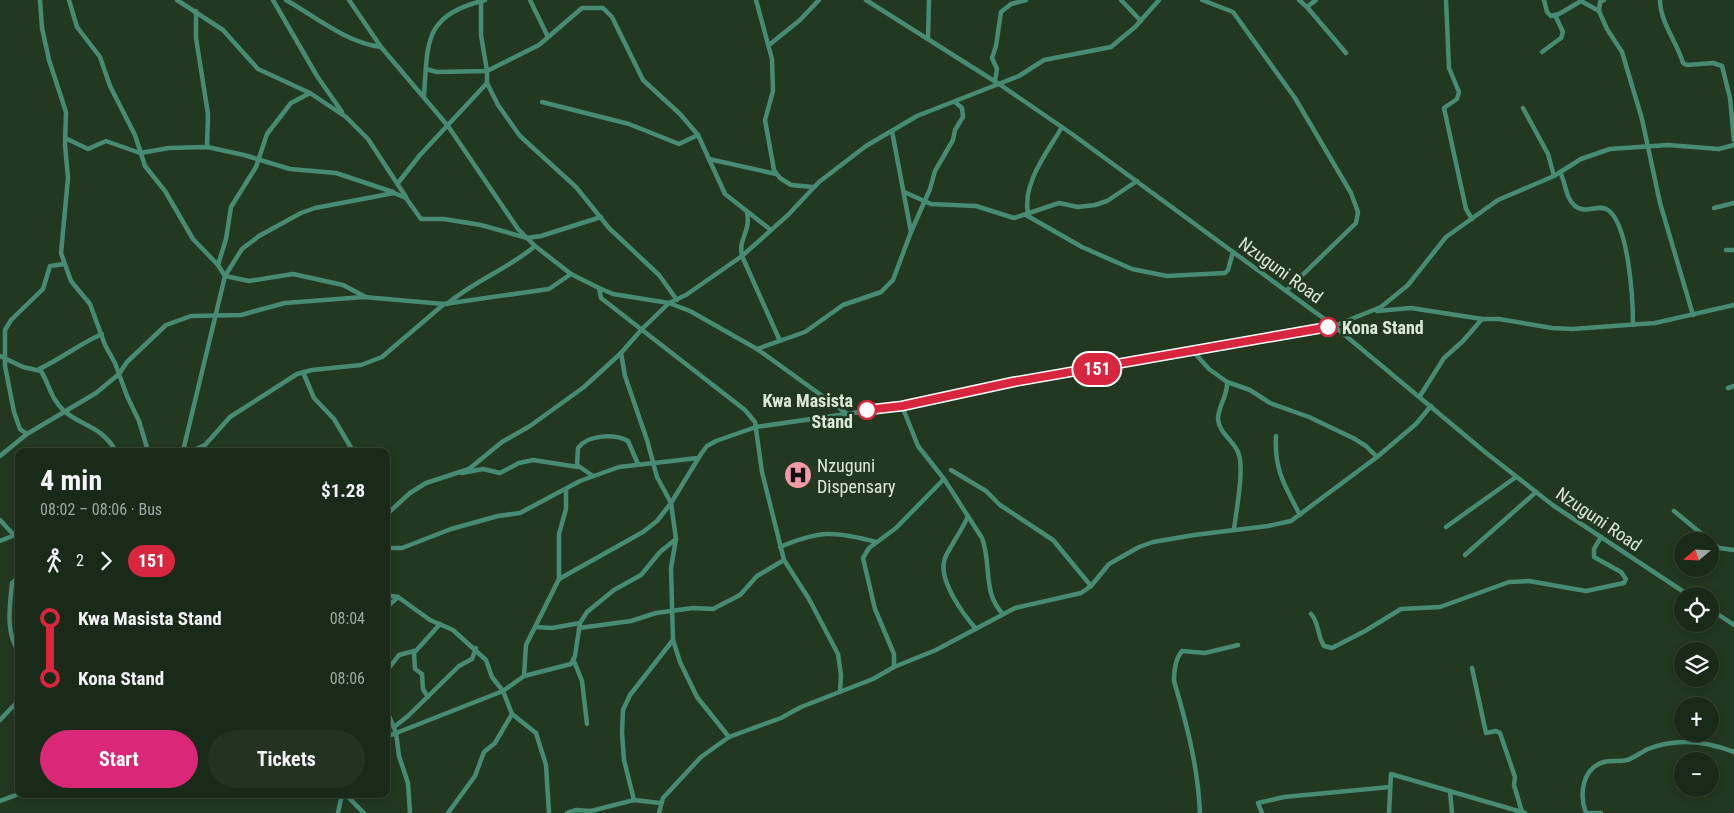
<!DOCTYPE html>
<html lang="en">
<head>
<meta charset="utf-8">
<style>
	body { margin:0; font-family:"Roboto Condensed",sans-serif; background:#233221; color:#f1f3f6; height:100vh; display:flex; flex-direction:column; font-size:19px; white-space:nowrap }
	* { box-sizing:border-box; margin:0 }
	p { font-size:16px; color:#9fa7a2 }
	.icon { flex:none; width:28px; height:28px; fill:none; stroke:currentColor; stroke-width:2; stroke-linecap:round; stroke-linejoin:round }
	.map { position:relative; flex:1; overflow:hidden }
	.side { position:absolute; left:15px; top:448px; width:375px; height:350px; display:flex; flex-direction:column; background:#1a2a18; border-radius:10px; box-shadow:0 2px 8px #0003,0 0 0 1px #384637 }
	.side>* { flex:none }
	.badge { padding:0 10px; border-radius:16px; font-size:18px; line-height:32px }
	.needle { width:32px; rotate:251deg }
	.tools { position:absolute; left:1674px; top:532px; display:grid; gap:10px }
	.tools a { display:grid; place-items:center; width:45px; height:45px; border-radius:50%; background:#1a2a18; box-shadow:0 2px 8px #0003,0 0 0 1px #384637; font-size:25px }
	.map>.badge { position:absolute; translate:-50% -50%; box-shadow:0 0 0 2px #fff }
	.legs { display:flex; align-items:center; gap:8px; height:55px; padding:0 25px; font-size:16px }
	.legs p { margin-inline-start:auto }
	.headline { display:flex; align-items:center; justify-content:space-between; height:85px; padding:0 25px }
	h1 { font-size:28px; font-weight:700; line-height:38px }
	.primary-button { display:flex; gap:10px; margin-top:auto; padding:10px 25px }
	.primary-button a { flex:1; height:58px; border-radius:30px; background:#db2777; color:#fff; font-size:20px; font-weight:700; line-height:58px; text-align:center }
	.primary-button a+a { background:#233221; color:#f1f3f6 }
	ul { padding:0 25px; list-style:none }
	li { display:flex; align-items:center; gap:18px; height:60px; font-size:19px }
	li i { display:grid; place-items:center; width:8px; height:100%; margin:0 6px; background:currentColor }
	li i::after { content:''; width:12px; height:12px; margin:-6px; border:4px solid; border-radius:50%; background:#1a2a18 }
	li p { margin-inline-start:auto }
	li:first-child i { background:linear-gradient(#0000 50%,currentColor 0) }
	li:last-child i { background:linear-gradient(currentColor 50%,#0000 0) }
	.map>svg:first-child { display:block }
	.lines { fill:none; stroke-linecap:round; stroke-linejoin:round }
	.minor { stroke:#488b73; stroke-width:4.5 }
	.line-1-casing { stroke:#fff; stroke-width:11 }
	.line-1 { stroke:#d7263d; stroke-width:8 }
	.stop-1-dot { fill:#fff; stroke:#d7263d; stroke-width:2.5 }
	.labels { text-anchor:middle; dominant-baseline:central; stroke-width:5; stroke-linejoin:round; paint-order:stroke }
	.street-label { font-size:18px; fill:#dce9da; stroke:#233820 }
	.stop-label { font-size:18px; font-weight:bold; fill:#dce9da; stroke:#233820; text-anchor:start }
	.poi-label { font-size:18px; fill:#dce9da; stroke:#233820; text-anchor:start }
</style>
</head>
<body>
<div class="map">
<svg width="1734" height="813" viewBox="0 0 1734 813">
	<rect width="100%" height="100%" fill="#233820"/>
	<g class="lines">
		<!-- minor -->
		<g class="minor">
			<path d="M40 0 42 28 49 60 66 112 65 145 68 178 61 253 71 281 90 304 105 345 115 363 127 396 139 421 148 451"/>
			<path d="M69 0 77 27 100 57 110 86 135 135 145 166 165 191 193 239 218 265 225 276 249 281 293 274 343 285 364 296"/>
			<path d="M177 0 223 30 258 69 310 93 346 117 368 139 406 197"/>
			<path d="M273 0 317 76 342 112"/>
			<path d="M286 0C316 17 345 42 381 47"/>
			<path d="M349 0 381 47 448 126 518 229 535 246 571 274 599 288 613 294 669 303 690 311 757 349 846 413"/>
			<path d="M530 0 548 37"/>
			<path d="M756 0 772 59 773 91 765 120 774 170 780 178 791 185 813 187"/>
			<path d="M866 0 999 84 1072 134 1334 326 1485 452 1554 506 1690 596"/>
			<path d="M1121 0 1141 21"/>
			<path d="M1202 0 1233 12 1295 98 1351 193 1358 212 1356 223 1286 291"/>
			<path d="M1299 0 1307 7 1316 0"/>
			<path d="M1446 0 1449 68 1459 92 1457 99 1444 108 1466 209 1472 219"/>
			<path d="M1544 0 1547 12 1551 16 1559 14 1581 1 1599 11 1607 29 1622 52 1642 119 1660 203 1693 315"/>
			<path d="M1660 0C1660 22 1677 42 1683 63L1687 65 1713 63 1722 66 1730 98 1734 140"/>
			<path d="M1307 7 1346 53"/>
			<path d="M196 11V38L208 114 207 147"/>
			<path d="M1599 11 1600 2 1604 0"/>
			<path d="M928 39 929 0"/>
			<path d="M769 45 800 20 819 0"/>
			<path d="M1542 52 1561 38 1563 32 1555 15"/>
			<path d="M426 69 437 72 487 71 481 35V0"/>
			<path d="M995 81 997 69 992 58 996 46 1001 12 1011 4 1026 0"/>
			<path d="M487 83 498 105 520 136 576 187 609 228 659 275 677 300"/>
			<path d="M424 96C428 41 423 16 485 0"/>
			<path d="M542 102 629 124 679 144 698 135"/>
			<path d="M1523 108 1548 154 1554 176"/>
			<path d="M65 138 88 149 106 141 140 153 169 148 207 147 244 155 290 169 336 173 393 192"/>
			<path d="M709 159 776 174"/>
			<path d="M1560 172C1566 183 1565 197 1575 206 1586 215 1599 203 1608 210 1629 225 1633 300 1633 325"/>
			<path d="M398 183 420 155 487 83V71L539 45 582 8H603L612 17 643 80 680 114 698 135 725 194 771 230"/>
			<path d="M904 192 931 204 976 206 1014 218 1059 203 1078 207 1095 205 1107 201 1137 181"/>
			<path d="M1714 208 1734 203"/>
			<path d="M747 212C751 233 738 238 742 256L780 341"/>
			<path d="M1028 214C1022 183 1047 153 1062 127"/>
			<path d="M1026 215 1082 247 1132 269 1167 276 1225 273 1228 270 1233 252"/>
			<path d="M911 232 930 189 935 171 953 140 955 130 963 117 962 108 955 102"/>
			<path d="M1726 250H1734"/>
			<path d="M218 265 226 239 231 207 256 167 267 134 291 103 310 93"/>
			<path d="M599 288 601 298 745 410 755 422 762 472 784 560 809 599 838 654 841 675 840 692"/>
			<path d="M447 304C474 281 508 269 535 246"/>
			<path d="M1377 311 1411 308 1482 319H1499L1552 328 1572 329 1655 323 1734 305"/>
			<path d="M757 349 805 332 843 305 881 292 893 280 911 232 892 131"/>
			<path d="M1192 350 1209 369 1227 382 1250 390 1270 403 1309 417 1353 438 1366 446 1377 457"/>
			<path d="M0 356 23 367 41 371C50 386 50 397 64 411 83 427 100 425 116 451"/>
			<path d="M39 369C61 359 79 344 102 334"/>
			<path d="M303 372 314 398 334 419 353 451"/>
			<path d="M1227 382C1228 396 1218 406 1218 419 1219 433 1233 440 1238 452 1245 467 1236 512 1234 529"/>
			<path d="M1728 388 1734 386"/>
			<path d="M1420 396 1444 358 1463 341 1482 319"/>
			<path d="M902 406 918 446 944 479 982 538C992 564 982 593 1003 614"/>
			<path d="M27 434 20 429 14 412 5 366V330L11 320 43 289 50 266 64 264"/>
			<path d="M1276 436C1274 470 1285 486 1300 515"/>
			<path d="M183 451 225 276 242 249 259 236 301 213 315 208 394 193 406 198 421 219H444L481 225 527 238 541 236 601 217"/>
			<path d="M191 451 205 445 230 417 297 374 312 370 361 365 382 357 444 304"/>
			<path d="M0 456 27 434 96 393 119 374 127 362 166 325 191 316 241 315 285 303 364 297 444 304 549 289 571 274"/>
			<path d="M951 470 986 491 1000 505 1053 540 1091 586"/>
			<path d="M462 473 483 469 500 473 519 463 533 460 578 467"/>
			<path d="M593 476 577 465 578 448C588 434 615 434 628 441L638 464"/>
			<path d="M1674 511 1719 548 1734 550"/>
			<path d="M386 515 410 493 426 483 469 469 502 442 530 426 584 387 621 353 642 329 669 303 686 295 742 256 788 215 819 182 866 146 917 116 1019 76 1044 60 1111 47 1135 27 1159 0"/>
			<path d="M968 516C962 531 951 544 945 558 937 579 963 614 976 629"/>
			<path d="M0 520 13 534 19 536"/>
			<path d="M1446 527 1516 477"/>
			<path d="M676 539 671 568 673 640 680 662 697 697 729 737"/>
			<path d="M0 541 15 535"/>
			<path d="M780 547C820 530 835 531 876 542"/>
			<path d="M386 548H402L451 529 498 516 520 513 580 481 619 467 698 458"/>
			<path d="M1465 555 1536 492"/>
			<path d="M19 577 12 583C10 605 5 633 19 652"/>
			<path d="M559 579 643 532 657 521 671 503 657 477 647 440 625 376 621 353"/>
			<path d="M386 595 398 597 430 620 453 630 486 660 492 677 503 691 512 714 536 733 546 765 549 813"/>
			<path d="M386 608 398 597"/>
			<path d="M1710 609 1734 625"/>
			<path d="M1311 614C1319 622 1317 635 1324 646L1332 648 1365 631 1401 609 1440 607 1509 582 1529 581 1586 591 1624 583 1626 579 1621 572 1594 557V549L1601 537"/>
			<path d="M536 627 552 628 580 623"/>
			<path d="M579 628 631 621 656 613 693 608 713 609 740 595 757 576 784 560"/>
			<path d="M574 661 582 681 587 724"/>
			<path d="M894 667V654L875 609 863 558 869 548 896 528 944 479"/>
			<path d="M1472 668 1486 733 1496 731 1500 733 1515 777 1514 785 1522 812"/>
			<path d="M386 672 399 655 414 651"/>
			<path d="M524 676 526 645 559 579V534L566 509V490"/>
			<path d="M428 697 423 689 422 674 415 669 414 653 440 624"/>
			<path d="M386 708 396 733 399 756 408 783 410 813"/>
			<path d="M0 720 19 700"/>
			<path d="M394 727 408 716 459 666 472 659 476 648"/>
			<path d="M386 737 503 691 524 676 571 664 575 656 580 623 587 612 614 590 641 575 660 552 676 539 671 503 701 454 707 446 716 441 756 427 902 406 1007 383 1334 326 1381 307 1408 285 1446 237 1498 200 1554 176 1581 159 1610 149 1668 145 1719 149 1734 145"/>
			<path d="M1450 791 1452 813"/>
			<path d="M345 794 364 813"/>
			<path d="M634 800 624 760 622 733 623 710 630 695 673 640"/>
			<path d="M0 801 19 794"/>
			<path d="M338 813 342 794"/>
			<path d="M448 813 475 776 484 752 495 743 512 714"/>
			<path d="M567 813 576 810 591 811 634 800 660 803"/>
			<path d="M659 813 663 798 701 757 729 737 781 718 801 707 873 679 894 667 936 650 1015 608 1081 593 1091 586 1109 564 1139 547 1153 542 1194 535 1268 526 1291 521 1377 457 1416 424 1431 406"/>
			<path d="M1200 813C1198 767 1187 725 1174 681 1174 671 1176 658 1182 651L1205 653 1238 645"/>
			<path d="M1262 813 1258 803 1284 797 1390 787"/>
			<path d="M1389 813 1391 774 1525 813"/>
			<path d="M1586 813C1579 795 1582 768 1604 762 1612 760 1620 762 1627 760 1634 758 1641 752 1648 749 1676 738 1706 741 1734 752"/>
			<path d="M1588 813H1601"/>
		</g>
	</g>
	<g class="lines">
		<!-- line-1 casing -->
		<g class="line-1-casing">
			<path id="line-1" d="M867 410 902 406 1013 382 1328 327"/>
		</g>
		<!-- line-1 -->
		<use href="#line-1" class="line-1"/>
	</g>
	<!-- icons -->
	<defs>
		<g id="hospital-disc" transform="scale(1.4375)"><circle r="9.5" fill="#f39aaa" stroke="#233820"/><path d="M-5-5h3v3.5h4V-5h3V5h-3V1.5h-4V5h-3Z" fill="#111"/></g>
	</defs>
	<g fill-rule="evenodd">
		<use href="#hospital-disc" x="798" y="475"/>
	</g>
	<!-- markers -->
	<g class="stop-1-dot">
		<circle cx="1328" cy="327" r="9"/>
		<circle cx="867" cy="410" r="9"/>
	</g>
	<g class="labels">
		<!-- street labels -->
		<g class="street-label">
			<text transform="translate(1281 270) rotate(36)">Nzuguni Road</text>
			<text transform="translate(1599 519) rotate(34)">Nzuguni Road</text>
		</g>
		<!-- stop labels -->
		<g class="stop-label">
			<text x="1342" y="327">Kona Stand</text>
			<text x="853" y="400" text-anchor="end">Kwa Masista<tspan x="853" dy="21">Stand</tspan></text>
		</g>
		<!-- poi labels -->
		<g class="poi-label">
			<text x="817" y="465">Nzuguni<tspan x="817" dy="21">Dispensary</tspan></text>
		</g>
	</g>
</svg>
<div class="tools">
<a><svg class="needle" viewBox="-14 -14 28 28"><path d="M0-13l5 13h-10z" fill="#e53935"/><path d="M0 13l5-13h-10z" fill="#9fa7a2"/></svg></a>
<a><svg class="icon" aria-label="locate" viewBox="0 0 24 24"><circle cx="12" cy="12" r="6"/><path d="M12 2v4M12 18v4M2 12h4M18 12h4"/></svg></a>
<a><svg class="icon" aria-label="layers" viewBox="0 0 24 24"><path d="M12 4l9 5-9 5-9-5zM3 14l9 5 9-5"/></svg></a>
<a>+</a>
<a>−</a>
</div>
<b class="badge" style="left:1097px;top:369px;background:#d7263d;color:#fff">151</b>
<section class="side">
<div class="headline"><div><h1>4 min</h1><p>08:02 – 08:06 · Bus</p></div><b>$1.28</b></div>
<div class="legs"><svg class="icon" aria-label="walk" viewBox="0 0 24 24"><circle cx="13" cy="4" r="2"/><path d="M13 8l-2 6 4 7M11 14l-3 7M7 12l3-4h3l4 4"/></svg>2<svg class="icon" aria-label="forward" viewBox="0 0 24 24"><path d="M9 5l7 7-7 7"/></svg><b class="badge" style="background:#d7263d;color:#fff">151</b></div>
<ul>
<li><i style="color:#d7263d"></i><b>Kwa Masista Stand</b><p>08:04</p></li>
<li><i style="color:#d7263d"></i><b>Kona Stand</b><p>08:06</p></li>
</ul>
<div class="primary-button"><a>Start</a><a>Tickets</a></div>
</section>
</div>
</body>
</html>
